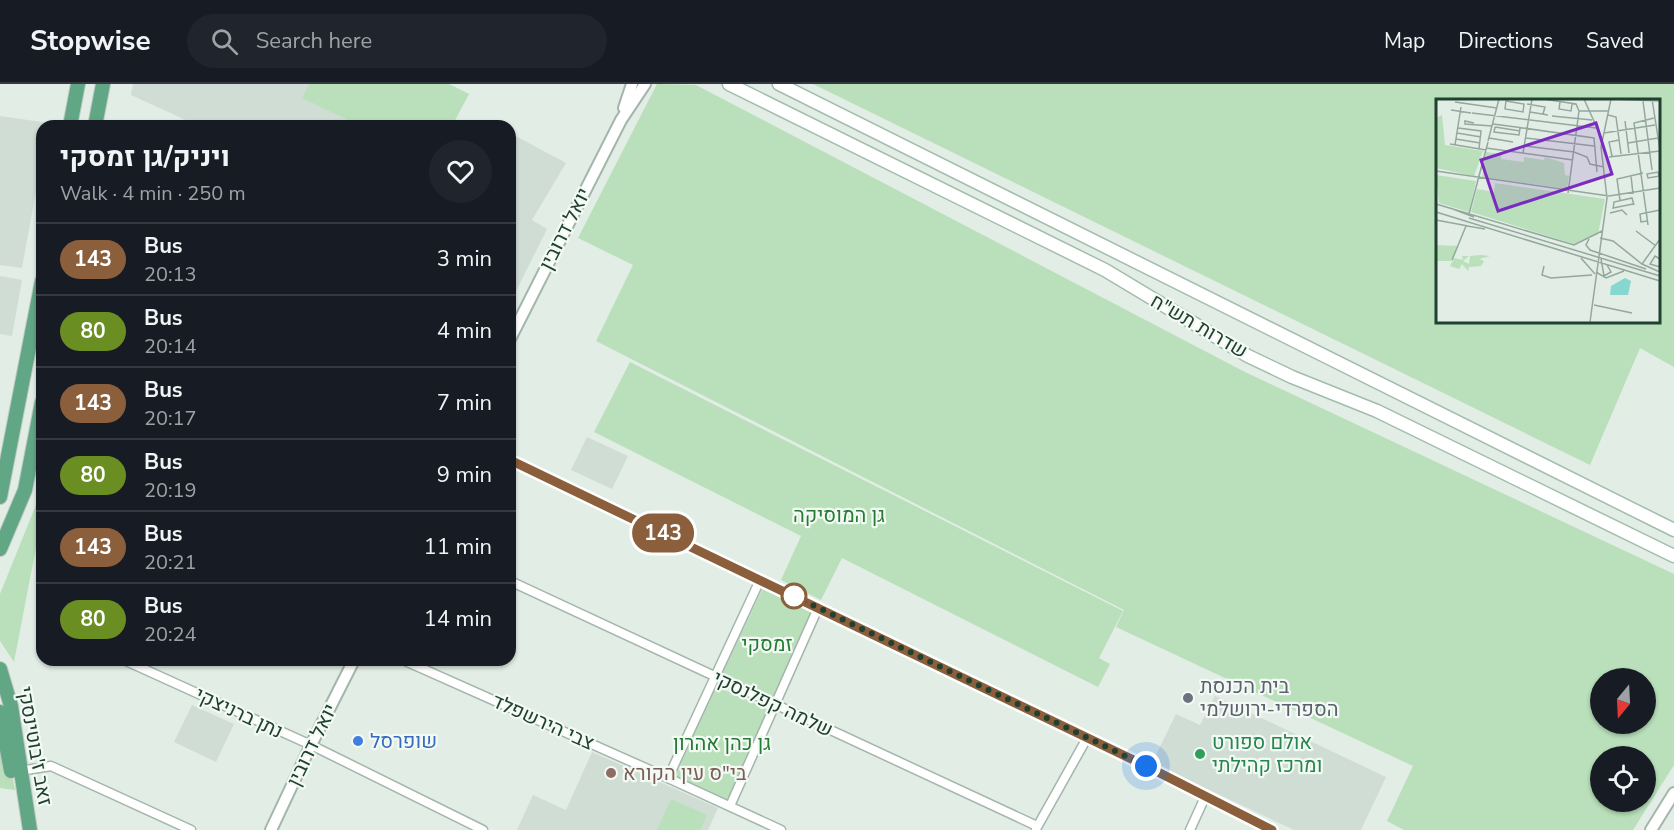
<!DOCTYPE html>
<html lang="en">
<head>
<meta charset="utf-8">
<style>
	body { margin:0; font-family:"Nunito Sans",Heebo,sans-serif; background:#20242c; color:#f1f3f6; height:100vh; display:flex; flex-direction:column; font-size:22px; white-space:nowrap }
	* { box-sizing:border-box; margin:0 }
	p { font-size:20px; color:#9ea1a6 }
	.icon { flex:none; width:33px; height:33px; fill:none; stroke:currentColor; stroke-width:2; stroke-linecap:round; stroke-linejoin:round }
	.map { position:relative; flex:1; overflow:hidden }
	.panel { position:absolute; left:36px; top:36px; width:480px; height:546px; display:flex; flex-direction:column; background:#171b24; border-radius:18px; box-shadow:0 2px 4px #0004 }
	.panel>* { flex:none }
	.badge { padding:0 12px; border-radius:20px; font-size:21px; line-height:39px }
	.needle { width:39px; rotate:198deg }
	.buttons { position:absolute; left:1590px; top:584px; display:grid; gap:12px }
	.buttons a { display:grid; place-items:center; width:66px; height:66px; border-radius:50%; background:#171b24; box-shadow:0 2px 4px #0004; font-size:30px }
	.you { position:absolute; width:30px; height:30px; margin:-15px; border:4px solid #fff; border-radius:50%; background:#1a73e8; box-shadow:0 0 0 9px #1a73e833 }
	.map>.badge { position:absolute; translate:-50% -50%; box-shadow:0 0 0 3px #fff }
	.round { display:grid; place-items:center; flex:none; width:63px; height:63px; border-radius:32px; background:#20242c }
	.overview { display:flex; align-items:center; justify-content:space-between; height:102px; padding:0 24px }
	h1 { font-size:28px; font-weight:700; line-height:45px }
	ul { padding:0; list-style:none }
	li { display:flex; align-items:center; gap:18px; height:72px; padding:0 24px; border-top:2px solid #363941 }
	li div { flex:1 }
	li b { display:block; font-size:22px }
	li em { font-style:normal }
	li .badge { min-width:66px; font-weight:700; text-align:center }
	header { display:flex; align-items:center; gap:36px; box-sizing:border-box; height:84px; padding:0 30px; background:#171b24; border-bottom:2px solid #363941 }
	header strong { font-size:28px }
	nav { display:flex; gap:33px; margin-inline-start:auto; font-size:21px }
	.search { width:420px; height:54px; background:#20242c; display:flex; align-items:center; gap:15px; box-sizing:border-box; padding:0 21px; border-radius:33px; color:#9ea1a6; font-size:22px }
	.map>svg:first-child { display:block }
	.built { fill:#d0ddd4 }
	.green { fill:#b9e0ba; fill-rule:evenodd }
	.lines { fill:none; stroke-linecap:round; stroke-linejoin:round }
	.minor-casing { stroke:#a4b6ab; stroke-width:11 }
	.tertiary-casing { stroke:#a4b6ab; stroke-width:14 }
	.secondary-casing { stroke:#a2bdad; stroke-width:15 }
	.primary-casing { stroke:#c1cac5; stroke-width:16 }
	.minor { stroke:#fff; stroke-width:8 }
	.tertiary { stroke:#fff; stroke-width:10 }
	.secondary { stroke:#fff; stroke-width:12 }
	.primary { stroke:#62a785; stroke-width:14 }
	.line-casing { stroke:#fff; stroke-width:14 }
	.line { stroke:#8b5e3c; stroke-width:9 }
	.walk { stroke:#204030; stroke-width:6; stroke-dasharray:0 10.8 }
	.stop-dot { fill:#fff; stroke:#8b5e3c; stroke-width:3 }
	.worship-dot { fill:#6b7280; stroke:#f3f9f4; stroke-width:2 }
	.shop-dot { fill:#3f7fe0; stroke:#f3f9f4; stroke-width:2 }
	.leisure-dot { fill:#2e9e5b; stroke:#f3f9f4; stroke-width:2 }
	.education-dot { fill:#8d6e63; stroke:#f3f9f4; stroke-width:2 }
	.labels { text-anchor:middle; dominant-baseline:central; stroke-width:4.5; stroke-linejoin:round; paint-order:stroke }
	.street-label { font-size:20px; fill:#204030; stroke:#f3f9f4 }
	.park-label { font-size:20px; fill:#267b33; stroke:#f3f9f4 }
	.worship-label { font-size:20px; fill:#5b616d; stroke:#f3f9f4; text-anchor:start }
	.shop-label { font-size:20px; fill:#366cbe; stroke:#f3f9f4; text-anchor:start }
	.leisure-label { font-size:20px; fill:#27864d; stroke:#f3f9f4; text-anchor:start }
	.education-label { font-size:20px; fill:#785e54; stroke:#f3f9f4; text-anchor:start }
	.inset-road { fill:none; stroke:#94a89d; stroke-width:1.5 }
	.view { fill:#7b2cbf; fill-opacity:0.15; stroke:#7b2cbf; stroke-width:3 }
	.inset-edge { fill:none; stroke:#204030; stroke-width:3 }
</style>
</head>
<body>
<header>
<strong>Stopwise</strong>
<div class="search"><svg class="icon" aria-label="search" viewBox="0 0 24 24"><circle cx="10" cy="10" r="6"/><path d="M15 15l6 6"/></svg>Search here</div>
<nav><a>Map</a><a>Directions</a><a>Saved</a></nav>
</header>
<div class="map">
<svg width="1674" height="746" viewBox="0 0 1674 746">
	<rect width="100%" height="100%" fill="#e2ede5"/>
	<!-- built -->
	<g class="built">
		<path d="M133 0H309L303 14 360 42H189L190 38 131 11Z"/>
		<path d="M0 32 49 39 48 42H42V74L22 184 0 181Z"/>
		<path d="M510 49 566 79 532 136 547 145 510 219Z"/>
		<path d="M0 192 22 196 12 252 0 250Z"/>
		<path d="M587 353 628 372 612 405 571 386Z"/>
		<path d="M1215 612 1386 693 1361 746H1294L1152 679 1176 630 1200 641Z"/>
		<path d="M192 621 234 640 216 678 174 658Z"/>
		<path d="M592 668 718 724 708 746H517L533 711 566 726Z"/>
	</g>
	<!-- green -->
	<g class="green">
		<path d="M309 0H449L469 10 452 42H360L302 14Z"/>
		<path d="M657 0 696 1 1243 287 1674 490V681L1633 746H1404L1387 737 1413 682 1116 543 1124 526 596 257 633 181 578 154ZM1600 594H1646V639H1600ZM1600 672H1646V717H1600Z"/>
		<path d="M813 0H1674V283L1640 264 1590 381ZM1437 16H1658V237H1437Z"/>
		<path d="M630 278 1123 527 1099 574 1110 580 1098 603 842 474 821 516 781 496 801 452 594 348Z"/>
		<path d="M38 416 42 417V432L14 578 0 557V510Z"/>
		<path d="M763 504 813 528 772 615 721 592Z"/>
		<path d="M716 602 769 626 728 716 675 692Z"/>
		<path d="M0 628 15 706 0 704Z"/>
		<path d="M671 715 707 731 700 746H657Z"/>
	</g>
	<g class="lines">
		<!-- minor casing -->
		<g class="minor-casing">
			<g id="minor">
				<path d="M510 376 1146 682 1272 746"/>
				<path d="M510 497 1037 742"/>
				<path d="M124 576 311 661 483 746"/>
				<path d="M403 576 668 694 781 746"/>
				<path d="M20 687 51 682 191 746"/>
				<path d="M668 694 760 496"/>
				<path d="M730 722 818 524"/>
				<path d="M1036 745 1087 654"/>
				<path d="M1190 746 1205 713"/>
			</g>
		</g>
		<!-- tertiary casing -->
		<g class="tertiary-casing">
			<g id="tertiary">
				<path d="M624 24 632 0"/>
				<path d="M510 255 621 36 645 0"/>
				<path d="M271 746 311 661 354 576"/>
				<path d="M1651 746 1674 709"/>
			</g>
		</g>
		<!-- secondary casing -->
		<g class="secondary-casing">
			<g id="secondary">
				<path d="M729 0 1105 186 1248 272 1292 293 1377 327 1674 472"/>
				<path d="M779 0 1674 446"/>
			</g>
		</g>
		<!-- primary casing -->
		<g class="primary-casing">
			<g id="primary">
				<path d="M70 42 78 0"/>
				<path d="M95 42 103 0"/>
				<path d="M0 413 42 197"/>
				<path d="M0 465 25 406 42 318"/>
				<path d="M0 585 11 622 30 746"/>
				<path d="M0 628 11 687"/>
			</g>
		</g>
		<!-- minor -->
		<use href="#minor" class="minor"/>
		<!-- tertiary -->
		<use href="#tertiary" class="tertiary"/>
		<!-- secondary -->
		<use href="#secondary" class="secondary"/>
		<!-- primary -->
		<use href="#primary" class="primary"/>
	</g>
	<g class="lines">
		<!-- line casing -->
		<g class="line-casing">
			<path id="line" d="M510 376 1146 682 1272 746"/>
		</g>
		<!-- line -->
		<use href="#line" class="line"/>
		<!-- walk -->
		<path class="walk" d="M794 512 1146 682"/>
	</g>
	<!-- markers -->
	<circle class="stop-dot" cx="794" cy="512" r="12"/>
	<circle class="worship-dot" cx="1188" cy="614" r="6"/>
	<circle class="shop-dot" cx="358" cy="657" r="6"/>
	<circle class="leisure-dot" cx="1200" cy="670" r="6"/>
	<circle class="education-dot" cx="611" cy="689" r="6"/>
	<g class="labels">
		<!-- street labels -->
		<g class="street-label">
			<text transform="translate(565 145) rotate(-63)">יואל דרובין</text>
			<text transform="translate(1199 242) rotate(30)">שדרות תש"ח</text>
			<text transform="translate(773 620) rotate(25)">שלמה קפלנסקי</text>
			<text transform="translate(239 629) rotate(25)">נתן ברניצקי</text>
			<text transform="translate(543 638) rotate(24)">צבי הירשפלד</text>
			<text transform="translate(312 661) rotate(-64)">יואל דרובין</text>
			<text transform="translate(35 662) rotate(80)">זאב ז'בוטינסקי</text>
		</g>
		<!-- park labels -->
		<g class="park-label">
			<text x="839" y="431">גן המוסיקה</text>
			<text x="767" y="560">זמסקי</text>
			<text x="722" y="659">גן כהן אהרון</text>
		</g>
		<!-- worship labels -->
		<g class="worship-label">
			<text x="1200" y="602">בית הכנסת<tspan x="1200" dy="23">הספרדי-ירושלמי</tspan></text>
		</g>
		<!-- shop labels -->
		<g class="shop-label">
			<text x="370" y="657">שופרסל</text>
		</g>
		<!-- leisure labels -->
		<g class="leisure-label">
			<text x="1212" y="658">אולם ספורט<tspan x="1212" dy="23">ומרכז קהילתי</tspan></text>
		</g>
		<!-- education labels -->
		<g class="education-label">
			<text x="623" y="689">בי"ס עין הקורא</text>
		</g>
	</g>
	<!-- overview -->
	<g transform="translate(1436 15)">
		<rect width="224" height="224" fill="#e2ede5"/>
		<path d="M6 16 9 46 47 52 38 77 0 69V19ZM50 53 65 55V60L88 63V58L108 61 109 58 128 64 129 76 133 77 131 90 46 78ZM0 76 40 82 33 113 3 104ZM59 84 169 100 162 135 138 145 35 113 41 90 58 93ZM0 146 22 147 15 162H0ZM45 156 54 157 43 160 48 162 45 167 33 168 32 172 26 165 23 170 14 167 18 159 27 161 26 157H33L27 162 33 165 34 157Z" fill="#b9e0ba"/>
		<path d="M189 179 195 182 192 196H174L175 187Z" fill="#85d7d0"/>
		<path class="inset-road" d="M107 0 140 5 143 12M148 0 166 40M175 0 224 2M216 0 224 51M70 2 88 5 87 13 69 10ZM207 2 216 71M19 3 61 9M124 3 123 10 135 12 136 5M91 5 109 8 107 15M15 11 35 14M143 12H172M94 13 112 16M36 14 160 29M172 16 180 18 185 55M116 17 156 21M189 22 193 54M38 24 29 22V25L56 27M57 25 80 28M59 28 58 33 83 36 84 29M59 28 84 32M80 28 158 39 161 73M22 29 45 32 43 50M21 34 45 38M168 34 219 26M53 39 77 43M90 39 158 47M20 40 44 44M52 42 63 0M192 44 222 39M14 45 50 51M19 46 25 8M89 47 138 53 151 58 154 65 168 68M50 49 137 61M87 54 96 0M176 57 173 43 183 41M173 58 224 52M0 72 173 97M195 77 197 95M223 77 222 73 211 75 212 79 224 77M132 94 143 12M173 97 224 89M184 101 181 80 207 74M0 105 138 146 166 132M14 109 38 118M177 109 197 105M177 110 178 103 196 99 198 106M0 113 224 182M174 114 186 111 191 116M33 115 52 43M33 119 224 177M0 121 32 127M211 122 205 123 204 115 224 111M212 126 198 24 218 19M31 127 49 130M200 132 220 147M164 139 177 142 206 165 224 173M153 140 150 146 154 151 210 170M145 159 159 175M165 160 168 177 175 173 171 166M224 160 219 157 214 165 224 168M16 161 30 127M206 165 224 140M108 167 106 176 115 179 156 176M160 173 170 179 188 172M158 206 196 214M154 223 171 99 165 48 175 0"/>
		<path class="view" d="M160 24 176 75 62 112 45 61Z"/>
		<rect width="224" height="224" class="inset-edge"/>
	</g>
</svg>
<div class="buttons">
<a><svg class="needle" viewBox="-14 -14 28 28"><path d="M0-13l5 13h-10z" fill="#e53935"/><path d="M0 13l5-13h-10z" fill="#9ea1a6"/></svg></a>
<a><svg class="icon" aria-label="locate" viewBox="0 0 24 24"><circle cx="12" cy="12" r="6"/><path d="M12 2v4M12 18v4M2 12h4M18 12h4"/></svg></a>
</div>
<div class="you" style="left:1146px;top:682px"></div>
<b class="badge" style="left:663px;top:449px;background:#8b5e3c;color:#fff">143</b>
<section class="panel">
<div class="overview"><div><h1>ויניק/גן זמסקי</h1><p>Walk · 4 min · 250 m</p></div><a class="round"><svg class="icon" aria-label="heart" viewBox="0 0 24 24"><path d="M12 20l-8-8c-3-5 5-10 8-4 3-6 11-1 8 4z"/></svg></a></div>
<ul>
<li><span class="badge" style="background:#8b5e3c;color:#fff">143</span><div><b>Bus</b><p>20:13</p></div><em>3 min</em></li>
<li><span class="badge" style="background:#6b8e23;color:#fff">80</span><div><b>Bus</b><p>20:14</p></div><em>4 min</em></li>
<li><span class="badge" style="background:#8b5e3c;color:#fff">143</span><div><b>Bus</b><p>20:17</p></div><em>7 min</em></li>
<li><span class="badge" style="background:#6b8e23;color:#fff">80</span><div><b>Bus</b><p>20:19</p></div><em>9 min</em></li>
<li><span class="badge" style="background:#8b5e3c;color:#fff">143</span><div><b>Bus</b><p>20:21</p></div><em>11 min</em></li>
<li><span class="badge" style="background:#6b8e23;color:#fff">80</span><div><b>Bus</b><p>20:24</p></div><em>14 min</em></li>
</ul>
</section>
</div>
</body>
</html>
